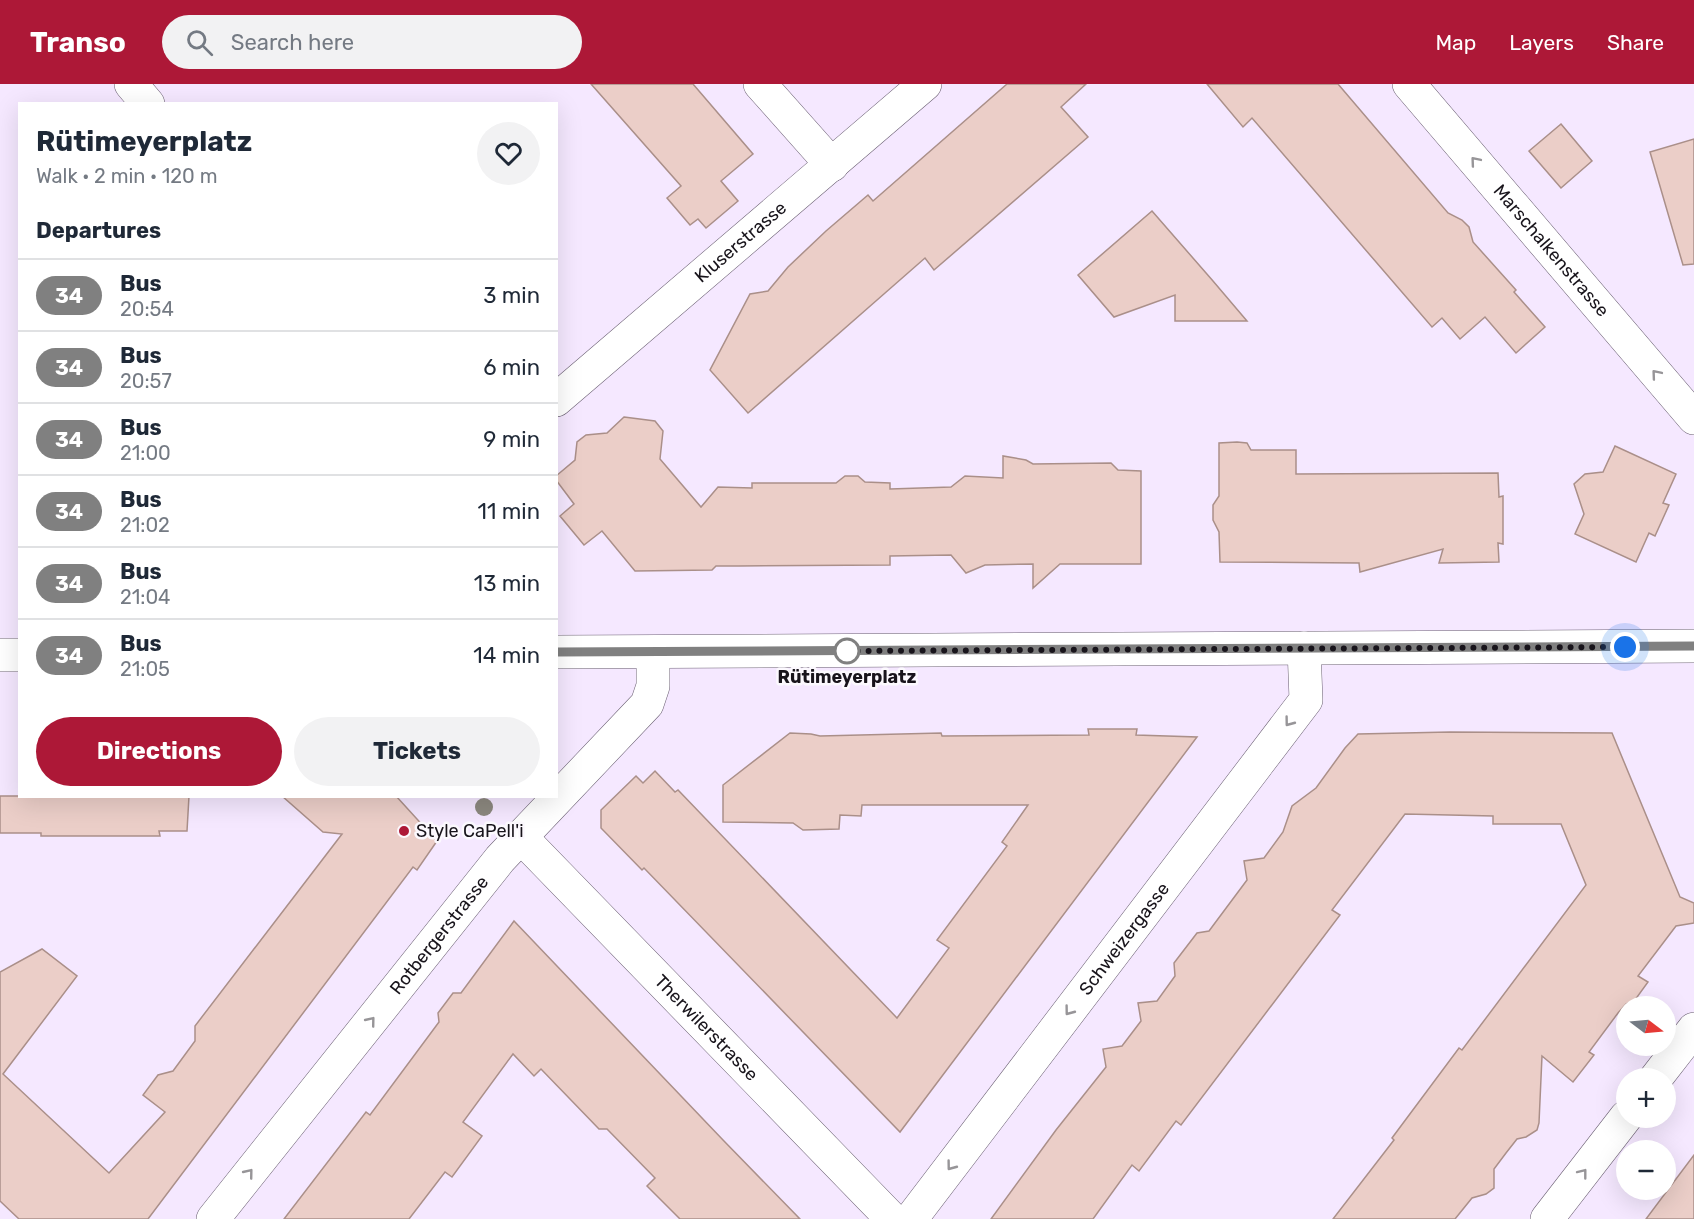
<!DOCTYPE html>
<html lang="en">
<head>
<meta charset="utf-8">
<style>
	body { margin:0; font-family:Rubik,sans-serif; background:#f2f2f3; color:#1f2937; height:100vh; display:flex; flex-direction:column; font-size:22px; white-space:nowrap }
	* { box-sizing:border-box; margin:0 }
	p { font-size:20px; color:#747a83 }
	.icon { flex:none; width:33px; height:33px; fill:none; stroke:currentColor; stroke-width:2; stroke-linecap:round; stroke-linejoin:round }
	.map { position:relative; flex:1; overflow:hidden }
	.side { position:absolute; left:18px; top:18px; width:540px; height:696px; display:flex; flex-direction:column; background:#fff; border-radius:0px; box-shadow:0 6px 24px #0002 }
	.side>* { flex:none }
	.badge { padding:0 12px; border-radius:20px; font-size:21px; line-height:39px }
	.needle { width:39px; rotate:106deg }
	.controls { position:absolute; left:1616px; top:912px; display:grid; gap:12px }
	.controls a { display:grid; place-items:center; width:60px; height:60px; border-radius:50%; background:#fff; box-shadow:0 6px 24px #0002; font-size:30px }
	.you { position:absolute; width:30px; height:30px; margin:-15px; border:4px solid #fff; border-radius:50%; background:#1a73e8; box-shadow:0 0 0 9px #1a73e833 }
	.map>.badge { position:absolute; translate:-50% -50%; box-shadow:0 0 0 3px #fff }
	h2 { padding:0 18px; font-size:22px; line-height:54px }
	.round { display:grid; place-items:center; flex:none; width:63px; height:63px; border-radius:32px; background:#f2f2f3 }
	.headline { display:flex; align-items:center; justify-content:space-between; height:102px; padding:0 18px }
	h1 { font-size:28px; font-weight:700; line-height:45px }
	.action { display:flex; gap:12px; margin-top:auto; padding:12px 18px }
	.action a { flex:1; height:69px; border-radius:36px; background:#ad1837; color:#fff; font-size:24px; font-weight:700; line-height:69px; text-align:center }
	.action a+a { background:#f2f2f3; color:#1f2937 }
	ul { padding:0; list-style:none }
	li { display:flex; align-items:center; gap:18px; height:72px; padding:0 18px; border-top:2px solid #e0e1e3 }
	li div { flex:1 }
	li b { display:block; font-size:22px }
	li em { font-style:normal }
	li .badge { min-width:66px; font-weight:700; text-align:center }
	header { display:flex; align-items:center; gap:36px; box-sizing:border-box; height:84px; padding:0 30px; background:#ad1837; color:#fff }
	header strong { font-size:28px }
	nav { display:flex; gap:33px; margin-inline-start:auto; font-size:21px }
	.search { width:420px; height:54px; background:#f2f2f3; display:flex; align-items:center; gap:15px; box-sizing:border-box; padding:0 21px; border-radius:33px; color:#747a83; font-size:22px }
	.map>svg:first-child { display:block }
	.building { fill:#ebcec8; stroke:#aa8f89; stroke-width:1.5 }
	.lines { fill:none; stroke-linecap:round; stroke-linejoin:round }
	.street-casing { stroke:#6a5f72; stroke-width:34 }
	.secondary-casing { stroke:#6a5f72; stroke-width:34 }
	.street { stroke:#fff; stroke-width:33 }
	.secondary { stroke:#fff; stroke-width:33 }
	.tree { fill:#8c887f }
	.oneway { stroke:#979598 }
	.line-casing { stroke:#fff; stroke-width:14 }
	.line { stroke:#808080; stroke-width:9 }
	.walk { stroke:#18141b; stroke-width:6; stroke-dasharray:0 10.8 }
	.stop-dot { fill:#fff; stroke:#808080; stroke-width:3 }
	.poi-dot { fill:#ad1837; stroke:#fcf9fe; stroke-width:2 }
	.labels { text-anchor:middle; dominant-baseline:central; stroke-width:5; stroke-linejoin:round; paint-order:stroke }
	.street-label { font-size:18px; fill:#18141b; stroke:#fcf9fe }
	.stop-label { font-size:18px; font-weight:bold; fill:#18141b; stroke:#fcf9fe }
	.poi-label { font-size:18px; fill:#18141b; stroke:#fcf9fe; text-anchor:start }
</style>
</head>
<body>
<header>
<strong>Transo</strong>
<div class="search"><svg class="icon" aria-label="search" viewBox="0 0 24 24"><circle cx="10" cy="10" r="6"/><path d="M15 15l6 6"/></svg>Search here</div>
<nav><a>Map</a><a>Layers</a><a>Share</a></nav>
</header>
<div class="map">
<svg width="1694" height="1135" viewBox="0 0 1694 1135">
	<rect width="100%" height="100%" fill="#f5e8ff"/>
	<!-- building -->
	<g class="building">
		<path d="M591 0H693L753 70 721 97 738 117 706 144 698 135 690 141 667 114 681 102Z"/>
		<path d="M1007 0H1086L1061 23 1088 53 934 186 925 174 748 329 710 286 750 210 768 207 788 183 826 147 868 111 873 117Z"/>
		<path d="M1207 0H1338L1448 129 1462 136 1469 143 1473 158 1516 206 1514 208 1545 243 1516 269 1485 233 1460 255 1442 234 1432 243 1252 34 1243 43Z"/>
		<path d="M1561 40 1592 77 1561 104 1529 67Z"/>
		<path d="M1694 55V180L1683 181 1650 68Z"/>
		<path d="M1152 127 1213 197 1247 237H1175V211L1114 233 1078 191Z"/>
		<path d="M624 333 655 337 663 347 660 375 701 423 718 403 752 404V399H836L845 392H858L865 398 890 399V405L951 403 965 392 1003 394V372L1026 376 1033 380 1111 379 1118 386 1141 387V480H1060L1033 504V480L985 481 966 489 951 471 890 472V481L739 482H716L712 486 635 487 602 447 584 461 560 432 574 420 556 396V392L575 376 577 358 586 351 607 349Z"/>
		<path d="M1237 358 1247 359 1251 366H1296V390L1498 389 1499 413 1503 412V460L1498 459 1499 478 1439 479 1443 465 1360 488 1359 479 1220 478 1219 448 1213 436V421L1219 412V359Z"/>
		<path d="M1615 362 1676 390 1663 419 1669 421 1655 452 1649 449 1636 478 1575 450 1584 430 1574 400 1585 390 1603 388Z"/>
		<path d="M1088 645H1137L1136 651 1197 653 900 1048 644 784 642 786 601 744V726L636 692 643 699 655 687 675 708 678 706 897 934 949 864 937 856 1007 762 1002 758 1028 721H862L861 732 840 731 839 745 803 746 793 739 723 738V701L790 649 811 650 820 652 941 649 942 652 1089 651Z"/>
		<path d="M1450 648 1612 649 1680 813 1694 819V839L1676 842 1638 892 1648 898 1635 916 1626 920 1618 929 1589 968 1594 971 1573 998 1542 972 1539 1039 1537 1046 1526 1053 1517 1055 1506 1069 1494 1085V1104L1486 1110 1472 1114 1455 1135H1333L1394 1056 1392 1054 1459 964 1462 966 1586 801 1561 740H1493V732L1405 730 1332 826 1340 831 1181 1041 1176 1037 1139 1087 1132 1081 1093 1135H991L1056 1046 1106 983 1103 965 1122 962 1141 937 1138 919 1157 917 1175 892 1174 879 1197 849 1209 847 1247 796 1244 777 1264 774 1283 748 1292 722 1316 704 1345 664 1358 650Z"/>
		<path d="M0 712H189L187 747H159L160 752H41V749H0Z"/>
		<path d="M282 712H396L437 757 417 786 413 783 148 1135H19L0 1117V888L42 865 77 892 3 990 109 1089 165 1028 143 1011 158 991 173 987 195 957V942L342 750 323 748Z"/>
		<path d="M514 837 723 1056 800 1135H680L647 1102 655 1094 607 1045H599L541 985 534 992 513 970 463 1038 482 1052 452 1093 445 1088 409 1135H284L366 1028 370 1031 439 938 438 929 453 909H461Z"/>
		<path d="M1694 1071V1135H1646Z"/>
	</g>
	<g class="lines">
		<!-- street casing -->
		<g class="street-casing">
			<g id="street">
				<path d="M131 0 148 20"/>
				<path d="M760 0 832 81"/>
				<path id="s1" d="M1409 0 1694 334"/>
				<path id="s2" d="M556 316 925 0"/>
				<path id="s3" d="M521 753 892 1135"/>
				<path d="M1656 994 1694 945"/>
				<path id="s4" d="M213 1135 500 775 647 620 653 602V568"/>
				<path id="s5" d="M911 1135 1306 616 1304 564"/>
				<path d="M1547 1135 1626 1033"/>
			</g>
		</g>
		<!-- secondary casing -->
		<g class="secondary-casing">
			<g id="secondary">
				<path d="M556 568 1694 562"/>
				<path d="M0 571H20"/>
			</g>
		</g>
		<!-- street -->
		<use href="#street" class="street"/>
		<!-- secondary -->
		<use href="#secondary" class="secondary"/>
	</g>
	<!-- trees -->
	<circle class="tree" cx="484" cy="723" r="9"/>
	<!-- one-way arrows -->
	<defs><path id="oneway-chevron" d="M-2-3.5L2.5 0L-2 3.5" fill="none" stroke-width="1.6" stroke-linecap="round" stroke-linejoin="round" transform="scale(1.5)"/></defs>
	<g class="oneway">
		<use href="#oneway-chevron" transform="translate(1475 77) rotate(-130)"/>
		<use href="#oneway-chevron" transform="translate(1656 290) rotate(-130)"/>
		<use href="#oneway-chevron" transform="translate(1289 638) rotate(127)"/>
		<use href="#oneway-chevron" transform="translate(1069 927) rotate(127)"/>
		<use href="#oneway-chevron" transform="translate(371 937) rotate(-51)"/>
		<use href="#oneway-chevron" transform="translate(951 1082) rotate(127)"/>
		<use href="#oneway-chevron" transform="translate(249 1089) rotate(-51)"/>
		<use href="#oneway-chevron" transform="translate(1583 1089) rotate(-52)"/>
	</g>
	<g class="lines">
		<!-- line casing -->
		<g class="line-casing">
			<path id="line" d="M556 568 1694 562"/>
		</g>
		<!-- line -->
		<use href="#line" class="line"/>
		<!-- walk -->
		<path class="walk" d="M847 567 1625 563"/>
	</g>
	<!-- markers -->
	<circle class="stop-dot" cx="847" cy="567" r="12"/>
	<circle class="poi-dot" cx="404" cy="747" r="6"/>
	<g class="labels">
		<!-- street labels -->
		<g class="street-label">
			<text stroke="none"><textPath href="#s2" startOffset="243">Kluserstrasse</textPath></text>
			<text stroke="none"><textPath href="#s1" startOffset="219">Marschalkenstrasse</textPath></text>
			<text stroke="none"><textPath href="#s4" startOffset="363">Rotbergerstrasse</textPath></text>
			<text stroke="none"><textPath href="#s5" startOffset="352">Schweizergasse</textPath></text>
			<text stroke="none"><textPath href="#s3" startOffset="266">Therwilerstrasse</textPath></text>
		</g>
		<!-- stop labels -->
		<g class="stop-label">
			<text x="847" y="593">Rütimeyerplatz</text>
		</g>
		<!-- poi labels -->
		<g class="poi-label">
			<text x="416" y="747">Style CaPell'i</text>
		</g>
	</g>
</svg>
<div class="controls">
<a><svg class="needle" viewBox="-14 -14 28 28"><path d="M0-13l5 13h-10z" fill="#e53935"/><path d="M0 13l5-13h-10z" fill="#747a83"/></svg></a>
<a>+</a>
<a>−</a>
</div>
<div class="you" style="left:1625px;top:563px"></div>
<section class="side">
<div class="headline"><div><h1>Rütimeyerplatz</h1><p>Walk · 2 min · 120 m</p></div><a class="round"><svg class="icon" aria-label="heart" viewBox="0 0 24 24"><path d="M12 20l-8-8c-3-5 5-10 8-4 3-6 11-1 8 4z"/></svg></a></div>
<h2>Departures</h2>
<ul>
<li><span class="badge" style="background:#808080;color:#fff">34</span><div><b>Bus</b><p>20:54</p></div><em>3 min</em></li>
<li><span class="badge" style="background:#808080;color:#fff">34</span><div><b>Bus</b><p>20:57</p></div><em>6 min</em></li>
<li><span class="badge" style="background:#808080;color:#fff">34</span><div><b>Bus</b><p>21:00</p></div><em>9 min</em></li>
<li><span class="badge" style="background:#808080;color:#fff">34</span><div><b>Bus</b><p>21:02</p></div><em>11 min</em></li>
<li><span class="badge" style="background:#808080;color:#fff">34</span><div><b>Bus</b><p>21:04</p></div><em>13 min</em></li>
<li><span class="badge" style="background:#808080;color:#fff">34</span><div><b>Bus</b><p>21:05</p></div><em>14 min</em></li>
</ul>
<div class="action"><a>Directions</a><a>Tickets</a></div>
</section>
</div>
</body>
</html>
